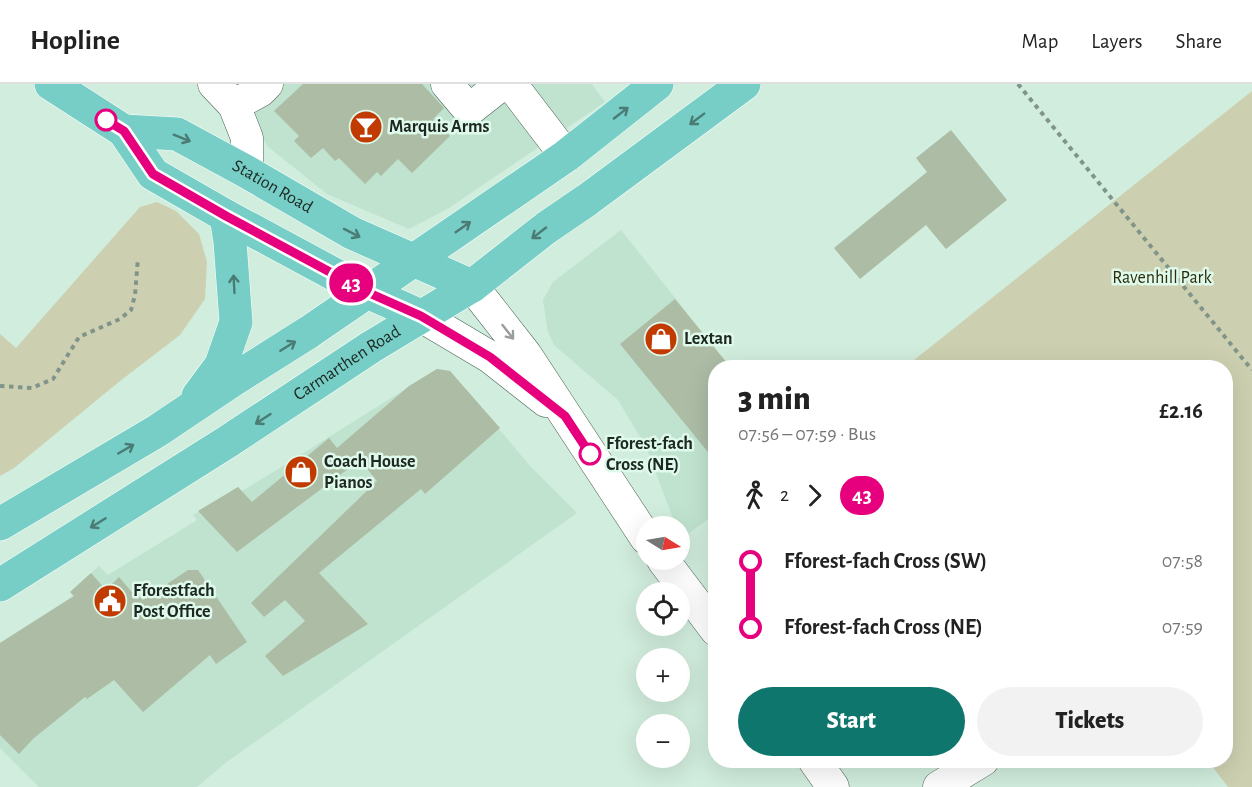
<!DOCTYPE html>
<html lang="en">
<head>
<meta charset="utf-8">
<style>
	body { margin:0; font-family:"Alegreya Sans",sans-serif; background:#f2f2f2; color:#222; height:100vh; display:flex; flex-direction:column; font-size:22px; white-space:nowrap }
	* { box-sizing:border-box; margin:0 }
	p { font-size:20px; color:#767676 }
	.icon { flex:none; width:33px; height:33px; fill:none; stroke:currentColor; stroke-width:2; stroke-linecap:round; stroke-linejoin:round }
	.map { position:relative; flex:1; overflow:hidden }
	.details { position:absolute; left:708px; top:276px; width:525px; height:408px; display:flex; flex-direction:column; background:#fff; border-radius:24px; box-shadow:0 6px 24px #0002 }
	.details>* { flex:none }
	.badge { padding:0 12px; border-radius:20px; font-size:21px; line-height:39px }
	.needle { width:39px; rotate:101deg }
	.controls { position:absolute; left:636px; top:432px; display:grid; gap:12px }
	.controls a { display:grid; place-items:center; width:54px; height:54px; border-radius:50%; background:#fff; box-shadow:0 6px 24px #0002; font-size:30px }
	.map>.badge { position:absolute; translate:-50% -50%; box-shadow:0 0 0 3px #fff }
	.legs { display:flex; align-items:center; gap:9px; height:66px; padding:0 30px; font-size:20px }
	.legs p { margin-inline-start:auto }
	.summary { display:flex; align-items:center; justify-content:space-between; height:102px; padding:0 30px }
	h1 { font-size:33px; font-weight:800; line-height:45px }
	.cta { display:flex; gap:12px; margin-top:auto; padding:12px 30px }
	.cta a { flex:1; height:69px; border-radius:36px; background:#0f766e; color:#fff; font-size:24px; font-weight:800; line-height:69px; text-align:center }
	.cta a+a { background:#f2f2f2; color:#222 }
	ul { padding:0 30px; list-style:none }
	li { display:flex; align-items:center; gap:21px; height:66px; font-size:22px }
	li i { display:grid; place-items:center; width:9px; height:100%; margin:0 8px; background:currentColor }
	li i::after { content:''; width:15px; height:15px; margin:-8px; border:4px solid; border-radius:50%; background:#fff }
	li p { margin-inline-start:auto }
	li:first-child i { background:linear-gradient(#0000 50%,currentColor 0) }
	li:last-child i { background:linear-gradient(currentColor 50%,#0000 0) }
	header { display:flex; align-items:center; gap:36px; box-sizing:border-box; height:84px; padding:0 30px; background:#fff; border-bottom:2px solid #e0e0e0 }
	header strong { font-size:28px }
	nav { display:flex; gap:33px; margin-inline-start:auto; font-size:21px }
	.map>svg:first-child { display:block }
	.built { fill:#c0e3cf }
	.green { fill:#cdd0b0 }
	.building { fill:#acbca5 }
	.lines { fill:none; stroke-linecap:round; stroke-linejoin:round }
	.minor-casing { stroke:#4a6255; stroke-width:33 }
	.major-casing { stroke:#fff; stroke-width:34 }
	.path { stroke:#809489; stroke-width:4; stroke-dasharray:4.5 4.5; stroke-linecap:butt }
	.minor { stroke:#fff; stroke-width:32 }
	.major { stroke:#76cec6; stroke-width:33 }
	.oneway { stroke:#4a7b74 }
	.oneway2 { stroke:#999e9c }
	.line-1-casing { stroke:#fff; stroke-width:14 }
	.line-1 { stroke:#e6007e; stroke-width:9 }
	.stop-1-dot { fill:#fff; stroke:#e6007e; stroke-width:3 }
	.labels { text-anchor:middle; dominant-baseline:central; stroke-width:5; stroke-linejoin:round; paint-order:stroke }
	.poi-label { font-size:18px; font-weight:bold; fill:#1d2822; stroke:#dffaeb; text-anchor:start }
	.street-label { font-size:18px; fill:#1d2822; stroke:#dffaeb }
	.park-label { font-size:18px; fill:#2c2d0c; stroke:#dffaeb }
	.stop-label { font-size:18px; font-weight:bold; fill:#1d2822; stroke:#dffaeb; text-anchor:start }
</style>
</head>
<body>
<header>
<strong>Hopline</strong>
<nav><a>Map</a><a>Layers</a><a>Share</a></nav>
</header>
<div class="map">
<svg width="1252" height="703" viewBox="0 0 1252 703">
	<rect width="100%" height="100%" fill="#d1eddd"/>
	<!-- built -->
	<g class="built">
		<path d="M236 0H592L605 18 449 124 409 145 327 110 267 62Z"/>
		<path d="M621 146 730 283 716 284 715 430 681 455 680 442H676L646 363 618 316 554 261 548 248 543 216 553 198Z"/>
		<path d="M437 285 450 287 531 383 577 429 224 680 197 703H39L0 664V559L73 512 70 508 99 482 108 491 197 436 193 431 238 403 242 407 275 387Z"/>
	</g>
	<!-- green -->
	<g class="green">
		<path d="M1252 7V703H1228L1208 677 1226 676V284H912L909 280Z"/>
		<path d="M157 118 176 127 199 150 207 178 205 215 180 251 120 297 14 384 0 392V250L16 264 140 123Z"/>
	</g>
	<!-- building -->
	<g class="building">
		<path d="M303 0H422L444 24 433 35 450 52 412 89 398 75 381 92 377 88 365 100 339 74 335 77 323 64 311 74 294 57 299 52 274 27Z"/>
		<path d="M951 46 1007 116 946 165 926 141 860 195 834 164 927 88 916 74Z"/>
		<path d="M675 215 731 284H716V378L620 260Z"/>
		<path d="M437 285 450 287 500 344 425 410 421 405 319 489 368 540 283 592 265 572 305 537 285 516 264 533 251 519 377 397 360 376 237 468 198 427 238 403 252 418 329 354 337 364 409 302Z"/>
		<path d="M188 486H198L247 558 216 580 210 571 143 628 114 596 87 615 85 613 34 654 19 670 0 651V559L74 512 70 508 91 489 106 506 119 493 136 513 138 511 143 516Z"/>
	</g>
	<g class="lines">
		<!-- minor casing -->
		<g class="minor-casing">
			<g id="minor">
				<path d="M214 0 234 21 247 54V88"/>
				<path d="M447 0 469 26 502 0"/>
				<path d="M511 0 566 72"/>
				<path d="M234 21 260 7 267 0"/>
				<path d="M472 202 526 271 646 454"/>
				<path d="M421 232 490 273 546 317"/>
				<path d="M663 476 716 546"/>
				<path d="M814 676 833 703"/>
				<path d="M939 703 983 676"/>
			</g>
		</g>
		<!-- major casing -->
		<g class="major-casing">
			<g id="major">
				<path d="M51 0 124 47 153 90 226 132 367 208 421 232"/>
				<path id="s1" d="M124 47 177 50 247 88 352 149 472 202"/>
				<path d="M198 312 221 281 236 238 230 158 226 132"/>
				<path d="M0 440 157 347 233 296 309 248 566 72 657 0"/>
				<path id="s2" d="M0 501 227 358 371 263 472 202 546 144 587 116 744 0"/>
			</g>
		</g>
		<!-- path -->
		<g class="path">
			<path d="M1018 0 1252 286"/>
			<path d="M0 302 32 304 53 295 79 253 120 235 131 226 135 211 138 174"/>
		</g>
		<!-- minor -->
		<use href="#minor" class="minor"/>
		<!-- major -->
		<use href="#major" class="major"/>
	</g>
	<!-- one-way arrows -->
	<defs><path id="oneway-shaft" d="M-6 0H5M1.5-3L5.5 0L1.5 3" fill="none" stroke-width="1.6" stroke-linecap="round" stroke-linejoin="round" transform="scale(1.5)"/></defs>
	<g class="oneway">
		<use href="#oneway-shaft" transform="translate(621 29) rotate(-38)"/>
		<use href="#oneway-shaft" transform="translate(697 35) rotate(143)"/>
		<use href="#oneway-shaft" transform="translate(182 54) rotate(22)"/>
		<use href="#oneway-shaft" transform="translate(463 143) rotate(-35)"/>
		<use href="#oneway-shaft" transform="translate(352 149) rotate(27)"/>
		<use href="#oneway-shaft" transform="translate(539 149) rotate(142)"/>
		<use href="#oneway-shaft" transform="translate(234 200) rotate(-93)"/>
		<use href="#oneway-shaft" transform="translate(288 262) rotate(-32)"/>
		<use href="#oneway-shaft" transform="translate(263 335) rotate(147)"/>
		<use href="#oneway-shaft" transform="translate(126 365) rotate(-30)"/>
		<use href="#oneway-shaft" transform="translate(98 439) rotate(148)"/>
	</g>
	<use class="oneway2" href="#oneway-shaft" transform="translate(508 248) rotate(52)"/>
	<g class="lines">
		<!-- line-1 casing -->
		<g class="line-1-casing">
			<path id="line-1" d="M106 36 124 47 153 90 226 132 367 208 421 232 490 273 565 332 590 370"/>
		</g>
		<!-- line-1 -->
		<use href="#line-1" class="line-1"/>
	</g>
	<!-- icons -->
	<defs>
		<g id="bar-disc" transform="scale(1.725)"><circle r="9.5" fill="#c13a00" stroke="#dffaeb"/><path d="M-6-5H6L.8 .8V4.5H3.5V6h-7V4.5H-.8V.8Z" fill="#fff"/></g>
		<g id="shop-disc" transform="scale(1.725)"><circle r="9.5" fill="#c13a00" stroke="#dffaeb"/><path d="M-5-2.5h2.3a2.7 3.5 0 0 1 5.4 0H5L5.5 6h-11ZM-1.5-2.5h3a1.5 2.3 0 0 0-3 0Z" fill="#fff"/></g>
		<g id="civic-disc" transform="scale(1.725)"><circle r="9.5" fill="#c13a00" stroke="#dffaeb"/><path d="M-.6-6.5H3V-4.5H.6V-3L4-1V1h2V6H-6V1h2V-1L-.6-3ZM-1.2 2.5V6h2.4V2.5Z" fill="#fff"/></g>
	</defs>
	<g fill-rule="evenodd">
		<use href="#bar-disc" x="366" y="43"/>
		<use href="#shop-disc" x="661" y="255"/>
		<use href="#shop-disc" x="301" y="388"/>
		<use href="#civic-disc" x="110" y="517"/>
	</g>
	<!-- markers -->
	<g class="stop-1-dot">
		<circle cx="106" cy="36" r="10"/>
		<circle cx="590" cy="370" r="10"/>
	</g>
	<g class="labels">
		<!-- poi labels -->
		<g class="poi-label">
			<text x="389" y="43">Marquis Arms</text>
			<text x="684" y="255">Lextan</text>
			<text x="324" y="378">Coach House<tspan x="324" dy="21">Pianos</tspan></text>
			<text x="133" y="507">Fforestfach<tspan x="133" dy="21">Post Office</tspan></text>
		</g>
		<!-- street labels -->
		<g class="street-label">
			<text stroke="none"><textPath href="#s1" startOffset="162">Station Road</textPath></text>
			<text stroke="none"><textPath href="#s2" startOffset="412">Carmarthen Road</textPath></text>
		</g>
		<!-- park labels -->
		<g class="park-label">
			<text x="1162" y="194">Ravenhill Park</text>
		</g>
		<!-- stop labels -->
		<g class="stop-label">
			<text x="606" y="360">Fforest-fach<tspan x="606" dy="21">Cross (NE)</tspan></text>
		</g>
	</g>
</svg>
<div class="controls">
<a><svg class="needle" viewBox="-14 -14 28 28"><path d="M0-13l5 13h-10z" fill="#e53935"/><path d="M0 13l5-13h-10z" fill="#767676"/></svg></a>
<a><svg class="icon" aria-label="locate" viewBox="0 0 24 24"><circle cx="12" cy="12" r="6"/><path d="M12 2v4M12 18v4M2 12h4M18 12h4"/></svg></a>
<a>+</a>
<a>−</a>
</div>
<b class="badge" style="left:351px;top:199px;background:#e6007e;color:#fff">43</b>
<section class="details">
<div class="summary"><div><h1>3 min</h1><p>07:56 – 07:59 · Bus</p></div><b>£2.16</b></div>
<div class="legs"><svg class="icon" aria-label="walk" viewBox="0 0 24 24"><circle cx="13" cy="4" r="2"/><path d="M13 8l-2 6 4 7M11 14l-3 7M7 12l3-4h3l4 4"/></svg>2<svg class="icon" aria-label="forward" viewBox="0 0 24 24"><path d="M9 5l7 7-7 7"/></svg><b class="badge" style="background:#e6007e;color:#fff">43</b></div>
<ul>
<li><i style="color:#e6007e"></i><b>Fforest-fach Cross (SW)</b><p>07:58</p></li>
<li><i style="color:#e6007e"></i><b>Fforest-fach Cross (NE)</b><p>07:59</p></li>
</ul>
<div class="cta"><a>Start</a><a>Tickets</a></div>
</section>
</div>
</body>
</html>
